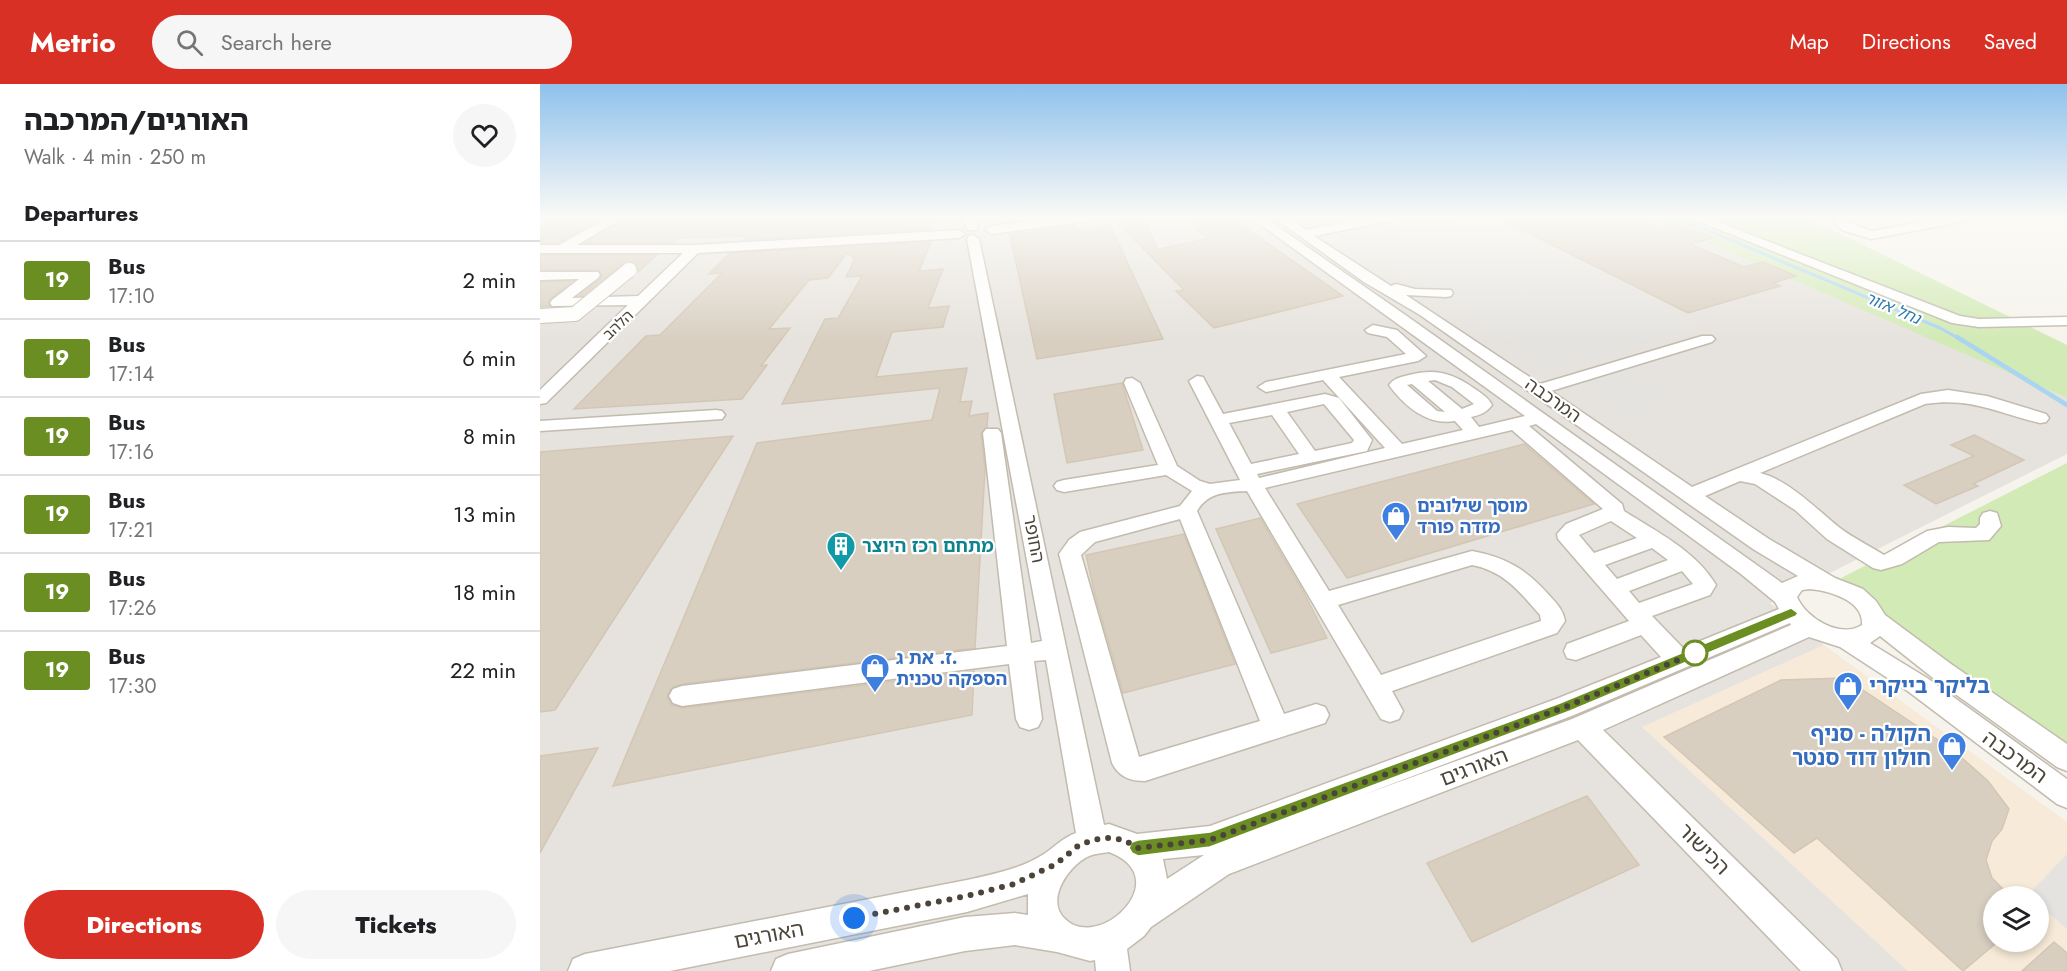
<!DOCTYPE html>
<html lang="en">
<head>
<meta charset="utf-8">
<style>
	body { margin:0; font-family:Jost,"Noto Sans Hebrew",sans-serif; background:#f6f6f6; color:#202124; height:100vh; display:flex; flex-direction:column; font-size:22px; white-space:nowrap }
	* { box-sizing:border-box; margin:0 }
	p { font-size:20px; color:#757577 }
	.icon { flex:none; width:33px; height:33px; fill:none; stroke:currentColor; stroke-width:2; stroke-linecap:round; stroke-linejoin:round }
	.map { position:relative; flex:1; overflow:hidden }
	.panel { display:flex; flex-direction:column; background:#fff; width:540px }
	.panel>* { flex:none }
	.badge { padding:0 12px; border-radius:4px; font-size:21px; line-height:39px }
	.buttons { position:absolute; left:1443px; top:802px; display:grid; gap:12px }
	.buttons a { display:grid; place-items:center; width:66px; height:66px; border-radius:50%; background:#fff; box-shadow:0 3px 9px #0003; font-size:30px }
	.you { position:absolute; width:30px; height:30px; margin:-15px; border:4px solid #fff; border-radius:50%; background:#1a73e8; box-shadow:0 0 0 9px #1a73e833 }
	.map>.badge { position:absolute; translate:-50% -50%; box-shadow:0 0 0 3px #fff }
	h2 { padding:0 24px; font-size:22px; line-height:54px }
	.round { display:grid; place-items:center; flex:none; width:63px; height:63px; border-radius:32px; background:#f6f6f6 }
	.overview { display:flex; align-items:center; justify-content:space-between; height:102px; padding:0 24px }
	h1 { font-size:28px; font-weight:800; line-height:45px }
	.action { display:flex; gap:12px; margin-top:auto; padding:12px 24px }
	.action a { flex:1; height:69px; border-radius:36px; background:#d93025; color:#fff; font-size:24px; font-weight:800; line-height:69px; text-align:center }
	.action a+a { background:#f6f6f6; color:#202124 }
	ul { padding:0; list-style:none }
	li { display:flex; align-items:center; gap:18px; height:78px; padding:0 24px; border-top:2px solid #e0e0e0 }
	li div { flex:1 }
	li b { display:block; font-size:22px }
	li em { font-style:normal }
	li .badge { min-width:66px; font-weight:700; text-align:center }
	header { display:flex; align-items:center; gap:36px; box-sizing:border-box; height:84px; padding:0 30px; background:#d93025; color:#fff }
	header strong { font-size:28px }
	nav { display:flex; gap:33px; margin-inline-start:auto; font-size:21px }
	.search { width:420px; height:54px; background:#f6f6f6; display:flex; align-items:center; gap:15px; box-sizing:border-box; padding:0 21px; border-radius:33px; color:#757577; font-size:22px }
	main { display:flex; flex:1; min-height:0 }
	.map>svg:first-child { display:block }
	.commercial { fill:#f7ead8; fill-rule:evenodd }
	.industrial { fill:#e6e2dd }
	.green { fill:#d2eab5 }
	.parking { fill:#e5e3e0 }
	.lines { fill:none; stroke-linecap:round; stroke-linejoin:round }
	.stream-far1 { stroke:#a9d4f2; stroke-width:3 }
	.stream { stroke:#a9d4f2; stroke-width:4.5 }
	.building { fill:#d8cfc1; stroke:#d3c7b4; stroke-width:1.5 }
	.minor-casing { stroke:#c2bbae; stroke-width:3 }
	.minor { fill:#fff; fill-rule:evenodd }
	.minor-bridge-casing { stroke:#c2bbae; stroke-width:16; stroke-linecap:butt }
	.minor-bridge { stroke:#fff; stroke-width:14 }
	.line { fill:#6b8e23; stroke:#fff; stroke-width:1.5 }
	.walk { stroke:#4b4439; stroke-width:6; stroke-dasharray:0 10.8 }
	.stop-dot { fill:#fff; stroke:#6b8e23; stroke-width:3 }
	.labels { text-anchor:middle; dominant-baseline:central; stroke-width:4.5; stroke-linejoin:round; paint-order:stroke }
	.far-street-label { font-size:15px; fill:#4b4439; stroke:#fff }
	.far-water-label { font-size:16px; font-style:italic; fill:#2e7ab2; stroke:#fff }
	.street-label { font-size:18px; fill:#4b4439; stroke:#fff }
	.shop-label { font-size:18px; font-weight:bold; fill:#366cbe; stroke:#fff; text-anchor:start }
	.culture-label { font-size:18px; font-weight:bold; fill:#0d838f; stroke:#fff; text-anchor:start }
	.near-shop-label { font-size:21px; font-weight:bold; fill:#366cbe; stroke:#fff; text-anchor:start }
	.near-street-label { font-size:21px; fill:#4b4439; stroke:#fff }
</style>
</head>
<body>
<header>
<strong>Metrio</strong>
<div class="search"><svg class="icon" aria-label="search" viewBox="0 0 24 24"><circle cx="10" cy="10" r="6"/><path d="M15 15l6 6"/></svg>Search here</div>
<nav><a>Map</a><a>Directions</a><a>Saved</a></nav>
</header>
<main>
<section class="panel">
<div class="overview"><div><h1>האורגים/המרכבה</h1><p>Walk · 4 min · 250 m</p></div><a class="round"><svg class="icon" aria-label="heart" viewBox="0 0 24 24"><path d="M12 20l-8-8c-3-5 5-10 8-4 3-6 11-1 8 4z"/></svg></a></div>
<h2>Departures</h2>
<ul>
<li><span class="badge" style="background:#6b8e23;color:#fff">19</span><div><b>Bus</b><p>17:10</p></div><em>2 min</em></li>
<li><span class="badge" style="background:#6b8e23;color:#fff">19</span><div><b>Bus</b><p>17:14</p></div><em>6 min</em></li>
<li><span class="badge" style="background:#6b8e23;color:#fff">19</span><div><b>Bus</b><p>17:16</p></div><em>8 min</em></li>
<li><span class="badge" style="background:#6b8e23;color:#fff">19</span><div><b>Bus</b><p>17:21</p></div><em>13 min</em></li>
<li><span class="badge" style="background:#6b8e23;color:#fff">19</span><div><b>Bus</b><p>17:26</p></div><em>18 min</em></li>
<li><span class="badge" style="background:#6b8e23;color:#fff">19</span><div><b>Bus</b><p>17:30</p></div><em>22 min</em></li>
</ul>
<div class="action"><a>Directions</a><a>Tickets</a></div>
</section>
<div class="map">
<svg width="1527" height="887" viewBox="0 0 1527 887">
	<rect width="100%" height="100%" fill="#f6f3ec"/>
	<!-- commercial -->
	<path class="commercial" d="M1284 561 1527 738V887H1368L1102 643ZM1454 813H1498V858H1454Z"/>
	<!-- industrial -->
	<path class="industrial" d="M0 133H1118L1527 314V370L1230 519 1284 561 1102 643 1368 887H0Z"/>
	<!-- green -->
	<g class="green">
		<path d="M1108 133H1266L1527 261V314Z"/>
		<path d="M1527 379V659L1351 538 1329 513 1301 494Z"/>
	</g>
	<!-- parking -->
	<g class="parking">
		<path d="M949 133 1159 241 1010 287 818 161Z"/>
		<path d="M1080 276 1144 316 1088 334 1026 292Z"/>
		<path d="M1527 770V845L1499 821 1498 813 1487 812Z"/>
	</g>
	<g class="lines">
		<!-- stream-far1 -->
		<path class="stream-far1" d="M1136 133 1400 244 1420 255"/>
		<!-- stream -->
		<path class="stream" d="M1417 253 1527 321"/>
	</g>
	<!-- building -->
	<g class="building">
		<path d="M0 133H64L18 159H0Z"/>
		<path d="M86 133H393L390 145 204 156 208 152 138 154 132 159H45Z"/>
		<path d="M645 133H694L710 147 803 212 674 244 636 207 644 206 579 140 586 139 585 136 603 134 618 165 667 155Z"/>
		<path d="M957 133H1091L1117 144 1137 140 1173 154 1150 160 1204 183 1223 178 1256 192 1233 199 1240 202 1148 229Z"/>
		<path d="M535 141V145L570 141 623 255 497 275 470 151Z"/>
		<path d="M391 158 379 187 403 185 388 224 409 222 403 243 352 248 336 293 427 284 420 318 432 317 429 332 448 329 447 343 441 349 445 385 435 564 142 600 131 604 127 613 132 621 142 624 434 587 432 631 73 702 217 359 392 336 400 304 242 320 285 235 298 234 322 192 306 193 315 175 307 169 288 194 269 196 229 245 250 244 221 282 227 281 202 315 34 325 106 252 120 251 182 189 169 190 190 169Z"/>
		<path d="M0 171H117L98 188 96 181 93 178 84 179 44 211 39 212 60 195 62 192 60 187 0 186Z"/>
		<path d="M32 197 10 215V222L0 223V198Z"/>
		<path d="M582 299 603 366 527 379 514 310Z"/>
		<path d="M1434 351 1484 376 1433 400 1438 402 1396 420 1364 401 1434 372 1411 361Z"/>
		<path d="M193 352 15 626 0 628V368Z"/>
		<path d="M984 360 1054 420 807 494 757 420Z"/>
		<path d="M720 434 763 507 787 554 731 569 676 445Z"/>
		<path d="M644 450 695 580 583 609 555 511 546 471Z"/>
		<path d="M1305 594 1413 666 1448 697 1469 725 1462 745 1452 757 1446 776 1452 794 1471 813H1454V861L1423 887 1277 754 1254 769 1124 653 1241 596Z"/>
		<path d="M58 664 0 769V672Z"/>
		<path d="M1047 712 1099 781 932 858 887 779Z"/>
		<path d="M1514 858 1527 869V887H1482Z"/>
	</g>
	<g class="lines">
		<!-- minor casing -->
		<g class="minor-casing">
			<g id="minor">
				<path d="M69 133H84L37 161H154L419 146 425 150 419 154 158 169 6 319 0 320V306L88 221 12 222 10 219 12 216 39 195 0 196V188H58L60 191 58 194 32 214 98 212 143 169H0V161H19Z"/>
				<path d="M421 133H433L438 143 436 146H428Z"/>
				<path d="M522 133H555L549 137 452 150 446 146 452 142Z"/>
				<path d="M710 133H724L864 230 1242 499 1258 492 1213 465 880 231 824 198 733 133H747L766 146 832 133H856L850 137 774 152 851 202 856 200 875 205 911 206 913 209 911 212 906 213 866 211 1000 300 1162 252H1172L1175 255 1172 258 1011 307 1152 403 1381 310 1408 306 1447 312 1506 330 1509 334 1506 338 1500 339C1457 329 1432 313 1385 320L1220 389C1249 396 1277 426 1300 444 1313 454 1330 462 1344 471L1387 447 1408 443 1436 444 1440 440V434L1443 429 1450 427 1457 429 1461 442 1449 456 1399 458 1362 480 1341 486 1333 484 1287 455 1255 426 1215 400 1200 397 1165 412 1229 455 1295 494 1323 505 1336 517 1345 531 1411 580 1527 660V687L1517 683 1393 594 1340 552 1330 559 1387 594 1527 695V724L1517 720 1369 608 1300 563 1269 553 1063 646 1297 875 1302 887H1261L1038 656 689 790 611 843 604 852 587 865 590 887H556L555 876 550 877 517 868 475 861 425 867 329 887H231L236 875 248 870 425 833 475 829 488 831V810L427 828 130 887H28L33 875 45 870 427 796C453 790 481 785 504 770 515 763 522 754 536 749L506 576 494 577 502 635 498 643 489 646 480 643 476 635 469 580 142 622 133 619 129 612 133 605 142 602 467 562 443 349 446 345H458L461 349 491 559 502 557 427 155 429 152 433 151 439 155 564 741 569 740 597 750 670 742 1016 615 1121 573 1101 551 1036 576 1027 574 1024 567 1027 560 1089 537 1018 455 1017 450 1026 440 1063 425 972 346 725 404 789 507 932 467C965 473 986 485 1008 510 1016 519 1023 525 1025 537L1017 549 852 607 863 627 859 635 850 638 841 635 707 407C687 408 668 408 657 427L744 630 776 620 785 623 789 631 785 639 605 697C590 697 579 693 572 679L519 470 529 456 540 448 640 422 652 407 626 391 524 408 517 406 514 402 517 398 524 396 618 381 584 299 586 295 592 294 600 299 637 382 660 397 670 400 700 396 649 297 657 292 663 293 683 330 785 310 799 314 832 356 827 367 717 390 719 394 845 364 783 296 726 308 718 303 726 298 866 270 847 253 828 249 825 246 833 241 857 246 886 272 878 277 799 293 862 360 923 346 915 337C888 342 864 322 849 301 854 294 861 293 869 291 895 284 913 289 935 305 942 310 948 313 952 321 946 329 940 331 931 333L939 343 985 332ZM895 296 912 303 934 320 922 325 888 297ZM872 300 905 328 897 327 867 301ZM784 320 814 356 812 359 775 367 747 328ZM732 331 759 370 711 380 689 339ZM996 340 1201 490 1235 518 1239 525 1143 564 1112 532 1170 511 1176 501C1156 467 1117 448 1084 427L1082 420 989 342ZM640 435 720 637 599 673 541 471 555 458ZM1071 437 1097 454 1054 469 1039 451ZM1112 464 1128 476 1077 495 1065 481ZM932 481C964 487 980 508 1000 531L1001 537 841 591 798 521ZM1142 487 1153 500 1099 519 1089 507ZM1270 505C1289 507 1324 516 1322 541 1300 555 1266 534 1257 513L1262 506ZM1250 539 1251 541 1032 635 820 712 1034 631ZM569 768C638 794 558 870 524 834 506 815 528 783 547 773 553 770 562 769 569 768ZM664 771 627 795 623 775Z"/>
				<path d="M1148 133H1165L1420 232 1439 235 1527 233V241L1439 243 1412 239Z"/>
				<path d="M1299 133H1317L1307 138 1332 147 1408 133H1433L1427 137 1331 155 1302 146 1293 137Z"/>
				<path d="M176 326 182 327 185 331 182 335 0 347V337Z"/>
			</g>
		</g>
		<!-- minor -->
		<use href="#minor" class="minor"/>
		<!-- minor-bridge casing -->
		<g class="minor-bridge-casing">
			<path id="minor-bridge" d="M0 232 35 230 89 186"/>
		</g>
		<!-- minor-bridge -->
		<use href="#minor-bridge" class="minor-bridge"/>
	</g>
	<!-- sky -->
	<linearGradient id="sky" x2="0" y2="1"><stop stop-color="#8fc1ec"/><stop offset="0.52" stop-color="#fbfaf6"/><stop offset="1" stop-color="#fbfaf6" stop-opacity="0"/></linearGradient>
	<rect width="1527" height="257" fill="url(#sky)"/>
	<!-- line -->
	<path class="line" d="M1251 524 1258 529 1256 532 1030 627 670 763 598 772 592 769 589 764 592 758 598 756 670 748 1020 619Z"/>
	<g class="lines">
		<!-- walk -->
		<path class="walk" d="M314 834 427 812 474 800 516 780 538 762 552 756 569 754 584 756 598 764 670 756 1025 623 1160 567 1155 569"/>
	</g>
	<!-- icons -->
	<defs>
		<g id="shop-pin" transform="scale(1.5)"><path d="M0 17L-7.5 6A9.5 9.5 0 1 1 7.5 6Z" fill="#3f7fe0" stroke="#fff"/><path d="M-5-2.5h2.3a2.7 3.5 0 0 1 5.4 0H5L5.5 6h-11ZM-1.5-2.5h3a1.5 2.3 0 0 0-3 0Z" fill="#fff"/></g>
		<g id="building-pin" transform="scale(1.5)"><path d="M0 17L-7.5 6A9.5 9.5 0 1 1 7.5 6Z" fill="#0f9aa8" stroke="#fff"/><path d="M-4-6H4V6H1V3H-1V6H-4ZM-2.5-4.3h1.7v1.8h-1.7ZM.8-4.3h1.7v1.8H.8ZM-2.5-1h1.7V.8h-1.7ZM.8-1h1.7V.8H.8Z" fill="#fff"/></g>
	</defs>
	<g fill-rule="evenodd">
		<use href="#shop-pin" x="856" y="432"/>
		<use href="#building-pin" x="301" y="462"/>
		<use href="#shop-pin" x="335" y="584"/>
		<use href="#shop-pin" x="1308" y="602"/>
		<use href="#shop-pin" x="1412" y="662"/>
	</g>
	<!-- markers -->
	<circle class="stop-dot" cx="1155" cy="569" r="12"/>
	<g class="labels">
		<!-- far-street labels -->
		<g class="far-street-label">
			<text transform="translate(78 241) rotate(-44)">הלהב</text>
		</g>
		<!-- far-water labels -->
		<g class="far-water-label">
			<text transform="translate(1353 224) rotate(23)">נחל אזור</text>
		</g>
		<!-- street labels -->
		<g class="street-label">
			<text transform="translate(1013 316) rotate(35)">המרכבה</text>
			<text transform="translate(494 455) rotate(79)">החופר</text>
		</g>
		<!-- shop labels -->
		<g class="shop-label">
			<text x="877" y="422">מוסך שילובים<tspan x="877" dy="21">מזדה פורד</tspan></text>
			<text x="356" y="574">ז. את ג.<tspan x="356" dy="21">הספקה טכנית</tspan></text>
		</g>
		<!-- culture labels -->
		<g class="culture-label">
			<text x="322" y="462">מתחם רכז היוצר</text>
		</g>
		<!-- near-shop labels -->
		<g class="near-shop-label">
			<text x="1329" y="602">בליקר בייקרי</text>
			<text x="1391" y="650" text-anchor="end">הקולה - סניף<tspan x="1391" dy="24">חולון דוד סנטר</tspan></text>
		</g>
		<!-- near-street labels -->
		<g class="near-street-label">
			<text transform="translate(1475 673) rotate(36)">המרכבה</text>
			<text transform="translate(934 683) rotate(-21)">האורגים</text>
			<text transform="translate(1164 765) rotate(45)">הכישור</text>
			<text transform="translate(229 851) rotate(-11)">האורגים</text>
		</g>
	</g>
</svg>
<div class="buttons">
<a><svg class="icon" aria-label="layers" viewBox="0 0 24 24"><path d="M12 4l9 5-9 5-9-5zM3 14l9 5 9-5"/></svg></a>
</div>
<div class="you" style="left:314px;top:834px"></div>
</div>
</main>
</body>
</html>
